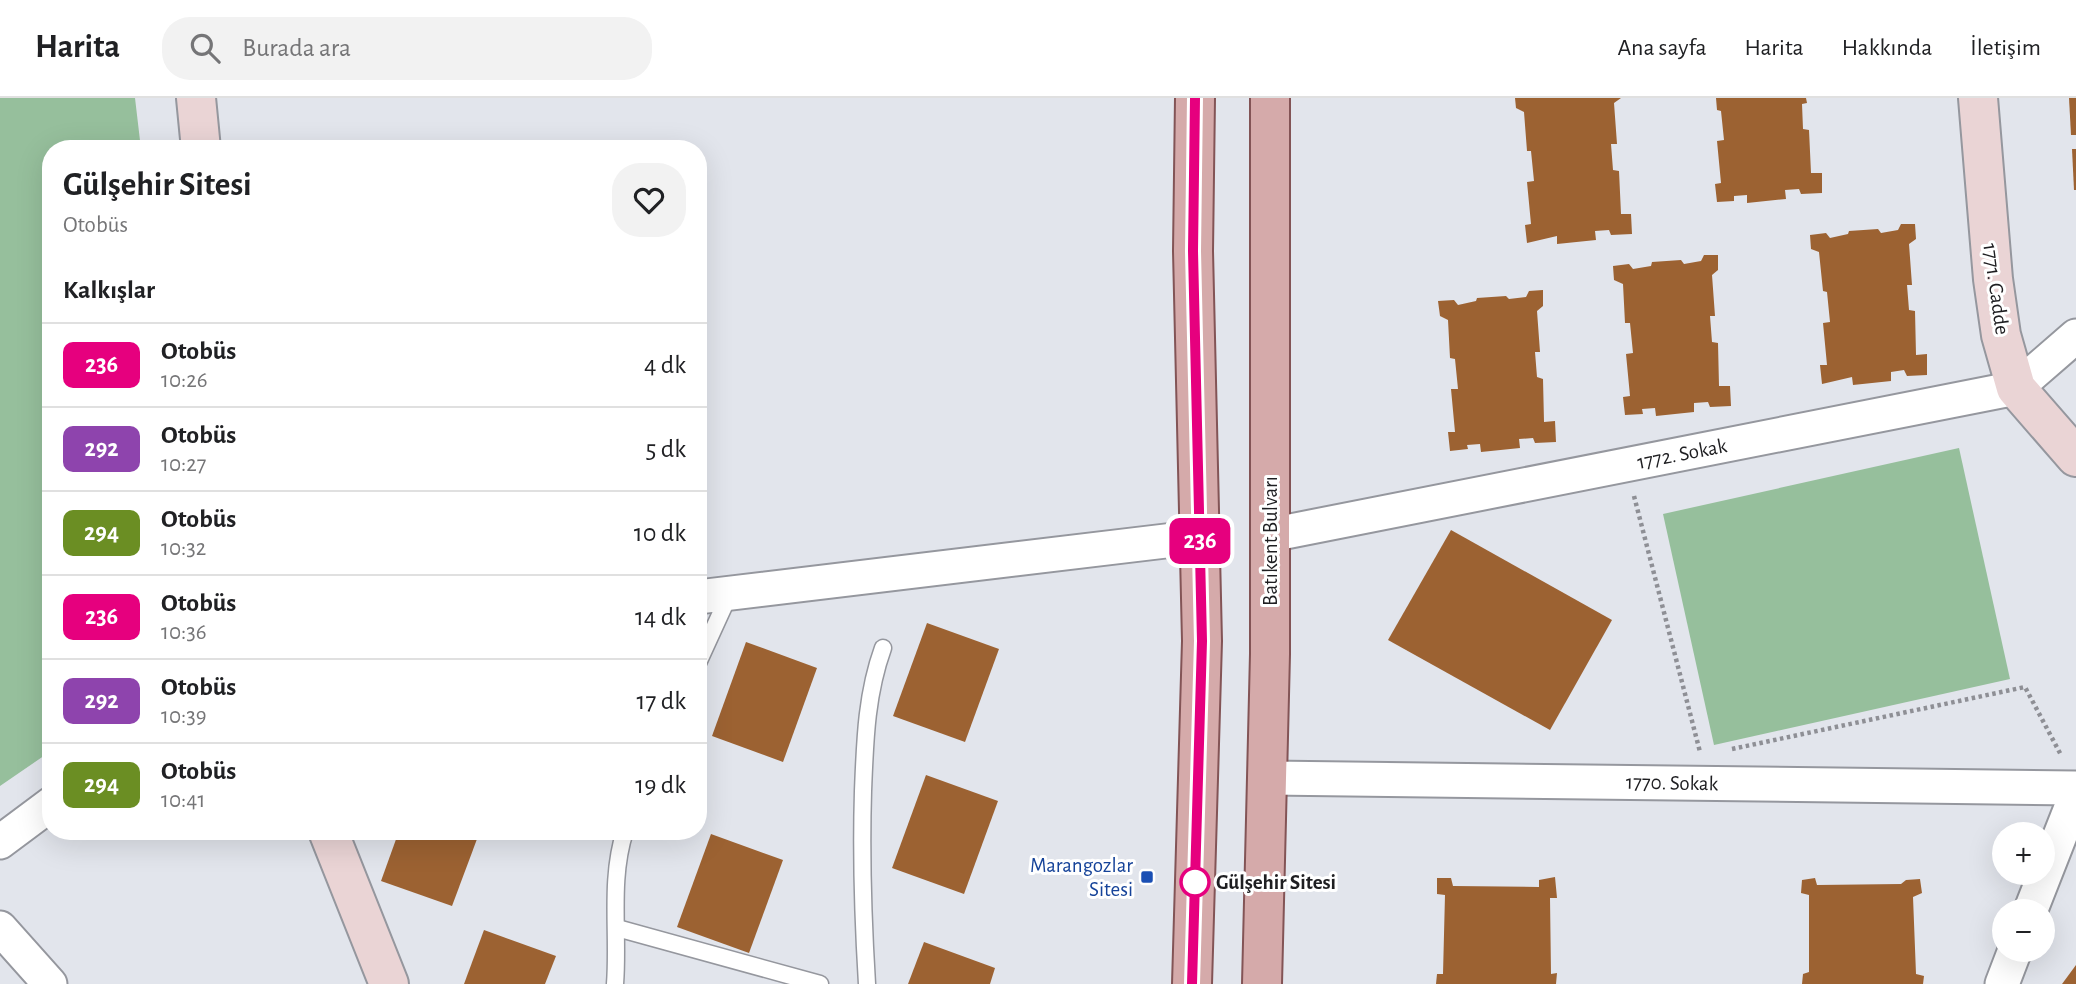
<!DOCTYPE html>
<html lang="tr">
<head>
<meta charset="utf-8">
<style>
	body { margin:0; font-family:"Alegreya Sans",sans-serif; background:#f2f2f2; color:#202124; height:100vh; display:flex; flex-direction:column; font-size:26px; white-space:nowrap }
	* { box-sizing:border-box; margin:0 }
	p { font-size:23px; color:#757577 }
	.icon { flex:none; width:38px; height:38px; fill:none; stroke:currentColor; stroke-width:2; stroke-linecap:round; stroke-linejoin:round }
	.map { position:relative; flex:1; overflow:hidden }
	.drawer { position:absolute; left:42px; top:42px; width:665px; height:700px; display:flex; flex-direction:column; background:#fff; border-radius:28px; box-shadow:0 7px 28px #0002 }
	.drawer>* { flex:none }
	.badge { padding:0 14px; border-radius:10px; font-size:24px; line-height:46px }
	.tools { position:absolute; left:1992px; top:724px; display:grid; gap:14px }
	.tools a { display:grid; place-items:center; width:63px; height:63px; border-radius:50%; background:#fff; box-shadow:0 7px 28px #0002; font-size:35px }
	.map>.badge { position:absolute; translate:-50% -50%; box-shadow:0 0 0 4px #fff }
	h2 { padding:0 21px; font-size:26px; line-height:63px }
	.round { display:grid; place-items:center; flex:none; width:74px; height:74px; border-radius:28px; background:#f2f2f2 }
	.headline { display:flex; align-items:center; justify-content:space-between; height:119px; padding:0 21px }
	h1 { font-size:33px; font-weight:600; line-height:52px }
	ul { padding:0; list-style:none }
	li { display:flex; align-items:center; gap:21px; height:84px; padding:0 21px; border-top:2px solid #e0e0e0 }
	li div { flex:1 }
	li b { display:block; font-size:26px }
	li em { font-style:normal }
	li .badge { min-width:77px; font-weight:700; text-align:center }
	header { display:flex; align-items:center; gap:42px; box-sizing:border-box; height:98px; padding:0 35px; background:#fff; border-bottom:2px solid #e0e0e0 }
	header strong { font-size:33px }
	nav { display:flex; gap:38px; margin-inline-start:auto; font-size:24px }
	.search { width:490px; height:63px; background:#f2f2f2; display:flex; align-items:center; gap:18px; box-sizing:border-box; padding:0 24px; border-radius:28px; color:#757577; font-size:26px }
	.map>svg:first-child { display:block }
	.green { fill:#96bf9c }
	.building { fill:#9c6232 }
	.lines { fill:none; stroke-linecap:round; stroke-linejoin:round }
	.lane-casing { stroke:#95979e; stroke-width:19 }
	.street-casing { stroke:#95979e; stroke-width:37 }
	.secondary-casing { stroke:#95979e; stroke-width:42 }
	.primary-casing { stroke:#835456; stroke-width:42 }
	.path { stroke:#8e8f95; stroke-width:4.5; stroke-dasharray:3.5 3.5; stroke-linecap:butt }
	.lane { stroke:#fff; stroke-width:16 }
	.street { stroke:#fff; stroke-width:33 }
	.secondary { stroke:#ead4d5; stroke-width:38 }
	.primary { stroke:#d5aaaa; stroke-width:38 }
	.line-casing { stroke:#fff; stroke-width:16 }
	.line { stroke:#e6007e; stroke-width:10 }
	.transit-dot { fill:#1a4fb4; stroke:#fff; stroke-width:2.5 }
	.stop-dot { fill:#fff; stroke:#e6007e; stroke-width:3.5 }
	.labels { text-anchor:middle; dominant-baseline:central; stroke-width:6; stroke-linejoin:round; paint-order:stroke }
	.street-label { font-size:21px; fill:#1e1e21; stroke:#fff }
	.transit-label { font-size:21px; fill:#164399; stroke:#fff; text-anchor:end }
	.stop-label { font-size:21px; font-weight:bold; fill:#1e1e21; stroke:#fff; text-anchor:start }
</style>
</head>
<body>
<header>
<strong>Harita</strong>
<div class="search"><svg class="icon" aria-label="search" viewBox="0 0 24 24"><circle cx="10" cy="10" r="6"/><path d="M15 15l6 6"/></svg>Burada ara</div>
<nav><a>Ana sayfa</a><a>Harita</a><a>Hakkında</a><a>İletişim</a></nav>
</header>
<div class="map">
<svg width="2076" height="886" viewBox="0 0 2076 886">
	<rect width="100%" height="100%" fill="#e2e5ec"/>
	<!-- green -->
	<g class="green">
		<path d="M0 0H135L141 51H51V653L0 688Z"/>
		<path d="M1959 350 2010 581 1714 647 1663 416Z"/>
	</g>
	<!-- building -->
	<g class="building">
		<path d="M1515 0H1621L1614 5 1617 46H1611L1613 72 1619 73 1621 116H1631L1632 136 1611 137 1609 132 1595 133 1596 142 1557 146V138L1527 145 1525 127 1531 126 1527 84 1534 83 1531 53H1527L1524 14 1516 10Z"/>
		<path d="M1716 0H1806L1807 5 1802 6 1803 31 1809 32 1811 75H1822V95L1801 96 1799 91 1785 92 1786 101 1747 105V97L1734 98V103L1717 104 1715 86 1721 85 1717 43 1724 42 1721 13 1717 12Z"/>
		<path d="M2069 0H2076V37H2071Z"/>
		<path d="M2072 51H2076V92H2074Z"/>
		<path d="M1901 126H1915L1916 141 1909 146 1912 187H1907L1909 212 1915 213 1916 257 1927 256V277L1907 278 1904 272 1891 274V283L1853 287 1852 279 1822 286 1820 267H1827L1823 225 1830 224 1827 194 1823 193 1819 154 1811 151 1810 137 1826 135 1830 140 1848 136 1849 133 1878 131 1881 135 1898 132Z"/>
		<path d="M1704 157H1718V172L1712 177 1715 218H1710L1712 244 1718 245 1719 288H1730L1731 308 1710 309 1708 304 1694 305V314L1656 318 1655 310 1642 311 1643 316 1625 317 1623 299 1630 298 1626 256 1633 255 1630 225H1625L1623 186 1614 182 1613 168 1629 166 1633 171 1651 168 1652 164 1681 162 1684 166 1701 163Z"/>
		<path d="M1543 192V208L1537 213 1540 254H1535L1537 279 1543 281 1544 324 1555 323 1556 344 1535 345 1533 340 1519 341 1520 350 1481 354 1480 346 1467 347 1468 351 1450 353 1448 334H1455L1451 291H1458L1455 261 1450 260 1448 222 1440 218 1438 203 1454 202 1458 207 1476 203 1477 200 1506 198 1509 201 1526 199 1529 193Z"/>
		<path d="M1451 432 1612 522 1550 632 1388 542Z"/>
		<path d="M927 525 999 551 965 644 893 618Z"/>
		<path d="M746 544 817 570 783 664 712 638Z"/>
		<path d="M926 677 998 703 964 796 892 770Z"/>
		<path d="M399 733H480L452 808 381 783Z"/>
		<path d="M711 736 783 762 749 855 677 829Z"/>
		<path d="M1555 779 1557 800H1550L1551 876 1557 875 1556 886H1436L1437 876H1443L1445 797 1437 796V780H1451L1453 788 1539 789V782Z"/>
		<path d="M1815 780 1817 787 1901 786 1906 782 1920 781 1922 795 1913 799 1916 876 1924 878 1923 886H1802L1803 876 1809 874V797L1801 795 1802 782Z"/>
		<path d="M484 832 556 858 545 886H464Z"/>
		<path d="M924 844 995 870 990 886H908Z"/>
		<path d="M2076 867V886H2062Z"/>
	</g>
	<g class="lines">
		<!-- lane casing -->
		<g class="lane-casing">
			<g id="lane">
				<path d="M698 565 730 495"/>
				<path d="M617 830 820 886"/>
				<path d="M615 886C619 836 609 782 625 733"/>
				<path d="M867 886C863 821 861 758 863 693 865 644 866 597 883 550"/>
			</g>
		</g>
		<!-- street casing -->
		<g class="street-casing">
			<g id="street">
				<path d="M1270 437 2016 290 2076 238"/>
				<path d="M698 499 1199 439"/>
				<path d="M1267 680 2076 690"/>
				<path d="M0 744 51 706"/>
				<path d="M2030 814 2076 697"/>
				<path d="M0 830 50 886"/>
				<path d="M2002 886 2015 852"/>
			</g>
		</g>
		<!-- secondary casing -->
		<g class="secondary-casing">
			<g id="secondary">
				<path d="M196 0 201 51"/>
				<path d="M1978 0 1993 181 2001 237 2016 290 2076 359"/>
				<path d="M328 733 389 886"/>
			</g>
		</g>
		<!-- primary casing -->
		<g class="primary-casing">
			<g id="primary">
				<path d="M1192 886 1202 543 1193 153 1195 0"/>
				<path d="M1262 886 1270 556V0"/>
			</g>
		</g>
		<!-- path -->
		<g class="path">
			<path d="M1634 398 1700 654"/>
			<path d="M1732 651 2025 589 2061 657"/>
		</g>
		<!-- lane -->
		<use href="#lane" class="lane"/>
		<!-- street -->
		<use href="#street" class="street"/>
		<!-- secondary -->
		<use href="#secondary" class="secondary"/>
		<!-- primary -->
		<use href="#primary" class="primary"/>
	</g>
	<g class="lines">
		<!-- line casing -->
		<g class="line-casing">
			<path id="line" d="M1192 886 1202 543 1193 153 1195 0"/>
		</g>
		<!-- line -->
		<use href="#line" class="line"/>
	</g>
	<!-- markers -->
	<rect class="transit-dot" x="1140" y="772" width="14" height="14" rx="3.5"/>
	<circle class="stop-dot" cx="1195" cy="784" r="14"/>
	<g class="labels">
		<!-- street labels -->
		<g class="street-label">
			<text transform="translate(1996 191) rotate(82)">1771. Cadde</text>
			<text transform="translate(1682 356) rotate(-11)">1772. Sokak</text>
			<text transform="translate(1270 443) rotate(-90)">Batıkent Bulvarı</text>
			<text transform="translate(1672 685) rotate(1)">1770. Sokak</text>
		</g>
		<!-- transit labels -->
		<g class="transit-label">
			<text x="1133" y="767">Marangozlar<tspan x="1133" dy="24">Sitesi</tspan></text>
		</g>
		<!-- stop labels -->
		<g class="stop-label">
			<text x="1216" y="784">Gülşehir Sitesi</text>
		</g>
	</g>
</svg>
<div class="tools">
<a>+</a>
<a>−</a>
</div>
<b class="badge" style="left:1200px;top:443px;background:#e6007e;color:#fff">236</b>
<section class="drawer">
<div class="headline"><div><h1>Gülşehir Sitesi</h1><p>Otobüs</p></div><a class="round"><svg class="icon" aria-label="heart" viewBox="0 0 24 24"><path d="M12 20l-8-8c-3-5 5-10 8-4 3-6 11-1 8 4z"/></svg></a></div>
<h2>Kalkışlar</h2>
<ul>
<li><span class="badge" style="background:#e6007e;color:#fff">236</span><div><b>Otobüs</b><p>10:26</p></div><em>4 dk</em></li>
<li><span class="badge" style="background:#8e44ad;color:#fff">292</span><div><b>Otobüs</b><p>10:27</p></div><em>5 dk</em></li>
<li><span class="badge" style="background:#6b8e23;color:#fff">294</span><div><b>Otobüs</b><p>10:32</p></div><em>10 dk</em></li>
<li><span class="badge" style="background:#e6007e;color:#fff">236</span><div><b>Otobüs</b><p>10:36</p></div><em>14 dk</em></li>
<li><span class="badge" style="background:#8e44ad;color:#fff">292</span><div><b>Otobüs</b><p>10:39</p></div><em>17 dk</em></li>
<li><span class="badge" style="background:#6b8e23;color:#fff">294</span><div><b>Otobüs</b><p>10:41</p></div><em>19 dk</em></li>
</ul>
</section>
</div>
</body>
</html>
